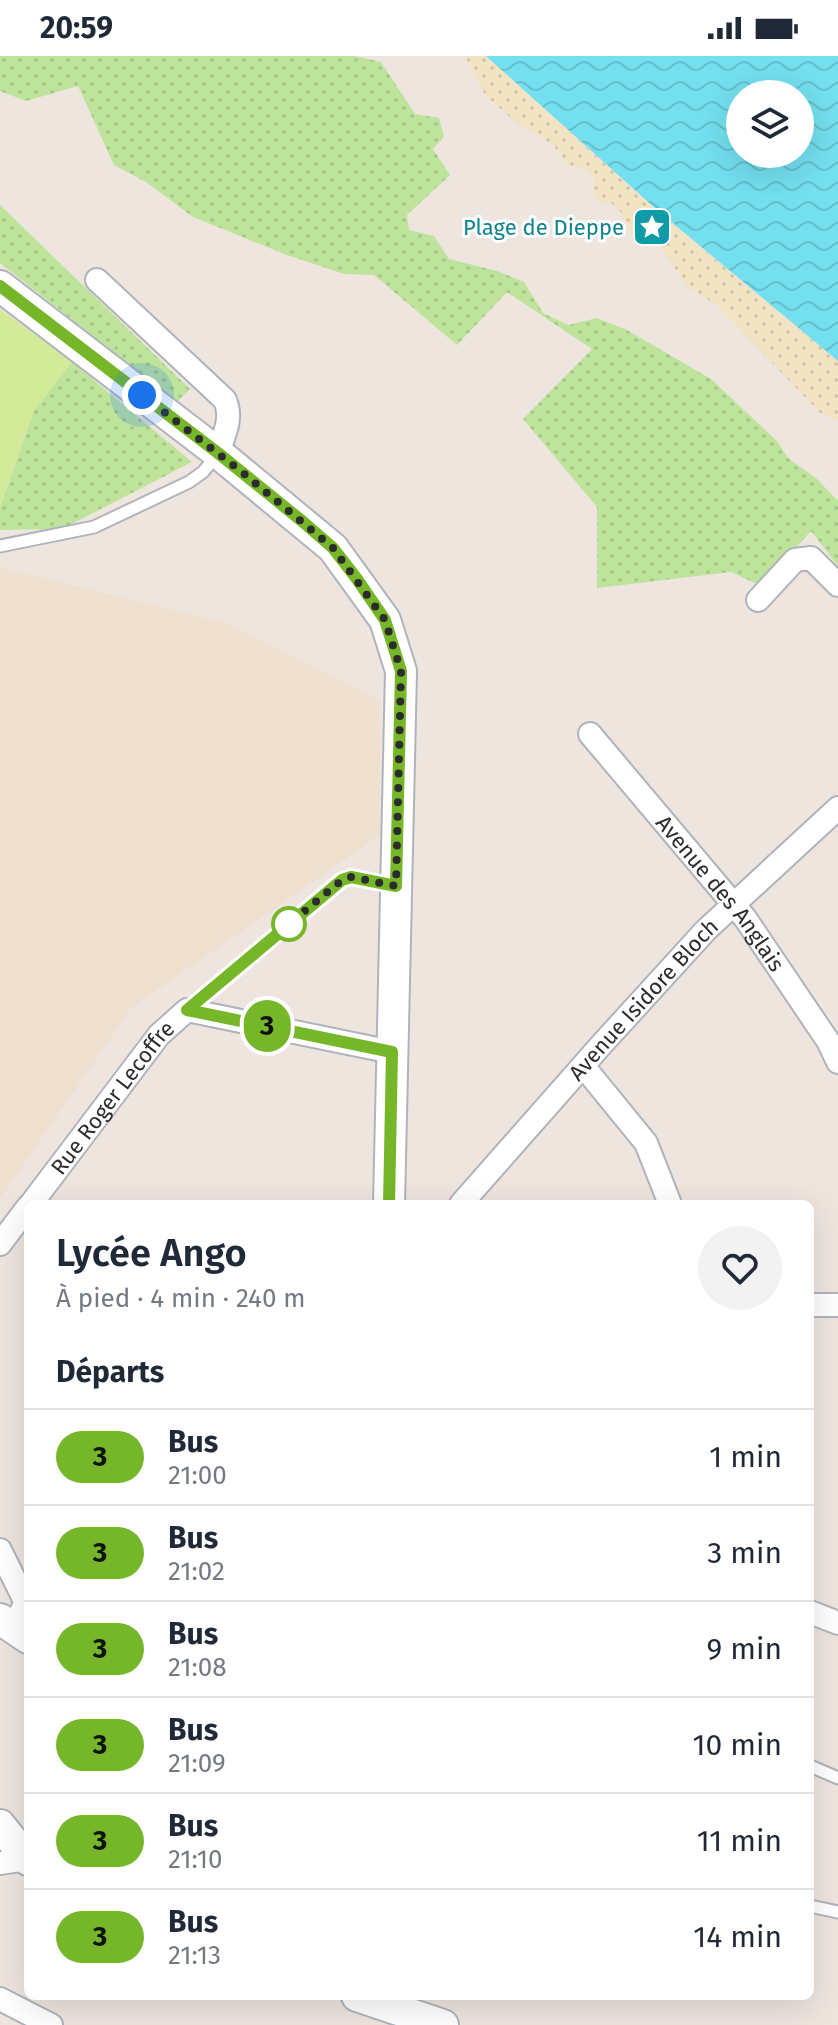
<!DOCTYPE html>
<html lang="fr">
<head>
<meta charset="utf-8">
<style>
	body { margin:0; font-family:"Fira Sans",sans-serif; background:#f2f2f3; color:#1f2937; height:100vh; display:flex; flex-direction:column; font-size:30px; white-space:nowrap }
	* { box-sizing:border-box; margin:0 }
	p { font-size:26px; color:#747a83 }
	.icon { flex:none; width:44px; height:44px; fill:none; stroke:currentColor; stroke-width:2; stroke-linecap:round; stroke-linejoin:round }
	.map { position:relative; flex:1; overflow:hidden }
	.panel { position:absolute; left:24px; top:1144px; width:790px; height:800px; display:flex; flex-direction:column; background:#fff; border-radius:12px; box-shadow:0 8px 32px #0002 }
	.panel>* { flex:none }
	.badge { padding:0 16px; border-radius:26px; font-size:28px; line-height:52px }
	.buttons { position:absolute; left:726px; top:24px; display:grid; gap:16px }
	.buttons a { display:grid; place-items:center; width:88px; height:88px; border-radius:50%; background:#fff; box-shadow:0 8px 32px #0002; font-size:40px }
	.you { position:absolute; width:40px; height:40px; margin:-20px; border:6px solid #fff; border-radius:50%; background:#1a73e8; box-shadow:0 0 0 12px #1a73e833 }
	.map>.badge { position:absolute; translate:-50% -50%; box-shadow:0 0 0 4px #fff }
	h2 { padding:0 32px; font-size:30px; line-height:72px }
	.round { display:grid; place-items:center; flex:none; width:84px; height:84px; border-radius:42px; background:#f2f2f3 }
	.head { display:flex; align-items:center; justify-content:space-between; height:136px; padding:0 32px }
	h1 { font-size:38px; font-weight:600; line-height:60px }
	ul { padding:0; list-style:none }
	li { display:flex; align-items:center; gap:24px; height:96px; padding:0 32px; border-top:2px solid #e0e1e3 }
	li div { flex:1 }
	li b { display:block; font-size:30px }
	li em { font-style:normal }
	li .badge { min-width:88px; font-weight:700; text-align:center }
	.status { display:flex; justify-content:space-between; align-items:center; height:56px; padding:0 40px; background:#fff; direction:ltr }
	.status svg { height:22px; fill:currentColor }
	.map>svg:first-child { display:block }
	.education { fill:#efe0cf }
	.grass { fill:url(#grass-dots) }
	.sand { fill:url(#sand-dots) }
	.pitch { fill:#d3eb98 }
	.water { fill:url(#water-waves); fill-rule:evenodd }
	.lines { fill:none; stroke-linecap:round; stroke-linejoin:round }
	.lane-casing { stroke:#afb4bc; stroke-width:15 }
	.street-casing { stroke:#afb4bc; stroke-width:26 }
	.secondary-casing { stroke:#afb4bc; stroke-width:34 }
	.lane { stroke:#fff; stroke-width:11 }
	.street { stroke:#fff; stroke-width:22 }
	.secondary { stroke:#fff; stroke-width:30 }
	.line-casing { stroke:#fff; stroke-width:18 }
	.line { stroke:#76b729; stroke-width:12 }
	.walk { stroke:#2c2c2c; stroke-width:8; stroke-dasharray:0 14.4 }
	.stop-dot { fill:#fff; stroke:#76b729; stroke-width:4 }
	.labels { text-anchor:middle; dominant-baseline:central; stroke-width:6; stroke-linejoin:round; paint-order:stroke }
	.culture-label { font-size:22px; fill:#0d838f; stroke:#fff; text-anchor:end }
	.street-label { font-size:22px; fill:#2c2c2c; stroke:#fff }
</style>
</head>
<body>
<div class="status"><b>20:59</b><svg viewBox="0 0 49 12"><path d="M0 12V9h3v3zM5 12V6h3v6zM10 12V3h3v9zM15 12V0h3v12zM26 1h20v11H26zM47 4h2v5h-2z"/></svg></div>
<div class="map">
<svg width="838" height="1969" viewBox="0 0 838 1969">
	<defs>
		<pattern id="grass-dots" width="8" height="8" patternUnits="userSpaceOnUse" patternTransform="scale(2)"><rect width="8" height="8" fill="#bee49c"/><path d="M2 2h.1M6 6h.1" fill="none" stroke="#a3c487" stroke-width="1.8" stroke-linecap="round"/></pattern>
		<pattern id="sand-dots" width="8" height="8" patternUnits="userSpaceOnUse" patternTransform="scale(2)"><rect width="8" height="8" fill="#f2e4c3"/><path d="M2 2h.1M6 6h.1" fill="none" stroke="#d0c4a8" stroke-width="1.8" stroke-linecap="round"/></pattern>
		<pattern id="water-waves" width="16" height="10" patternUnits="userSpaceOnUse" patternTransform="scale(2)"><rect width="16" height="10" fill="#73dfef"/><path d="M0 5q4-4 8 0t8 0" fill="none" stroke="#64c0cd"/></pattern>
	</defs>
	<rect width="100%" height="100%" fill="#eee5df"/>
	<!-- education -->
	<path class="education" d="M0 512 224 566 380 644V779L131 952 0 1143Z"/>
	<!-- grass -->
	<g class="grass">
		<path d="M0 0H355L381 6 415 58 439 62 444 81 433 93 450 119 407 159 409 174 434 180 449 203 497 215 524 226 543 257 568 269 597 262 627 274 711 323 777 385 788 402 817 423 838 445V510L811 475 761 530 731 516 597 532V451L523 363 592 293 507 236 457 289 374 219 344 218 287 199 193 161 146 126 114 109 78 30 26 45 0 35Z"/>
		<path d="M0 149 190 333 177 346 0 207Z"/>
		<path d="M72 306 192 406 62 473 0 474V451L34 354Z"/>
	</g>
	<!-- sand -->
	<path class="sand" d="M465 0H486L657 155 838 305V365L821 358 717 249 687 231 659 187 642 189 634 185 621 156 611 147 599 146 594 141 593 120 584 112 568 109 553 89 518 68 485 39Z"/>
	<!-- pitch -->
	<path class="pitch" d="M0 253 72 306 34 354 0 451Z"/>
	<!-- water -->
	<path class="water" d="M486 0H838V305L657 154ZM740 38H800V98H740Z"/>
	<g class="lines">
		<!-- lane casing -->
		<g class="lane-casing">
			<g id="lane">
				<path d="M0 490 94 471 189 426 203 416 216 400"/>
				<path d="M188 953 342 824 351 821 395 830"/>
				<path d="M810 1710 838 1722"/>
				<path d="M810 1850 838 1856"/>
			</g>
		</g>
		<!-- street casing -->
		<g class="street-casing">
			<g id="street">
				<path d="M97 224 225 344C233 363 224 378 218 397"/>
				<path d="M758 544 795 504 811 502 838 529"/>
				<path id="s1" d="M590 678 745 862 828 985 838 1006"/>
				<path d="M584 1011 646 1087 670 1148"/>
				<path id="s2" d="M31 1148 159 979 187 954 392 996"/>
				<path id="s3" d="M461 1148 602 988 706 874 838 752"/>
				<path d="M0 1188 28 1151"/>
				<path d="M810 1249H838"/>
				<path d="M0 1494 24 1543 25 1548 20 1558 22 1578"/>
				<path d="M810 1556 838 1567"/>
				<path d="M0 1807 27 1803"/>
				<path d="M0 1943 51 1969"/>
			</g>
		</g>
		<!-- secondary casing -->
		<g class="secondary-casing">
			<g id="secondary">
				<path d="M0 230 218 397 333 492 385 564 401 615 389 1148"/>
				<path d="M0 1563 28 1582"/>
				<path d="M0 1769 28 1804"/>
				<path d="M357 1940 443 1969"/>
			</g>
		</g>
		<!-- lane -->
		<use href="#lane" class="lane"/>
		<!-- street -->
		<use href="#street" class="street"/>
		<!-- secondary -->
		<use href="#secondary" class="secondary"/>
	</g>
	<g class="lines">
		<!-- line casing -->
		<g class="line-casing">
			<path id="line" d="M0 230 218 397 302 465 333 492 357 523 385 564 401 615 396 830 351 821 342 824 187 954 392 996 389 1148"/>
		</g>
		<!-- line -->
		<use href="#line" class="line"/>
		<!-- walk -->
		<path class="walk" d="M142 339 242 416 333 492 385 564 401 615 396 830 351 821 342 824 289 868"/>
	</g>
	<!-- icons -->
	<defs>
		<g id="sight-square" transform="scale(2)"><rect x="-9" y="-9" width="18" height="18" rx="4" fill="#0f9aa8" stroke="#fff"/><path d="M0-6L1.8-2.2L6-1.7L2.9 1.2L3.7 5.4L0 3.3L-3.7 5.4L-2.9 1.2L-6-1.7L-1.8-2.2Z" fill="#fff"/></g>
	</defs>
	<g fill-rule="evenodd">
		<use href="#sight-square" x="652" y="171"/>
	</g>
	<!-- markers -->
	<circle class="stop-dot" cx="289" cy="868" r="16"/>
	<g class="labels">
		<!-- culture labels -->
		<g class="culture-label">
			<text x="624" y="171">Plage de Dieppe</text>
		</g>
		<!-- street labels -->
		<g class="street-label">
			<text stroke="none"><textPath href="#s1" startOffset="206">Avenue des Anglais</textPath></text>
			<text stroke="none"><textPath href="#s3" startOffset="274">Avenue Isidore Bloch</textPath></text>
			<text stroke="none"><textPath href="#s2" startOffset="134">Rue Roger Lecoffre</textPath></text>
		</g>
	</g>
</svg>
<div class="buttons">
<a><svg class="icon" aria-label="layers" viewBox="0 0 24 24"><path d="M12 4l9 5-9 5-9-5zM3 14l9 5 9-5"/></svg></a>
</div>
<div class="you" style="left:142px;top:339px"></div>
<b class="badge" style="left:267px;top:970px;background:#76b729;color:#111">3</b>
<section class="panel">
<div class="head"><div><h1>Lycée Ango</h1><p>À pied · 4 min · 240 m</p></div><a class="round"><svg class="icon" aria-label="heart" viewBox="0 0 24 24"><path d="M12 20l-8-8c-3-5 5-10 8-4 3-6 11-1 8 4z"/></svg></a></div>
<h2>Départs</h2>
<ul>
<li><span class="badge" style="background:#76b729;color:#111">3</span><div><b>Bus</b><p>21:00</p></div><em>1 min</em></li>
<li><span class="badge" style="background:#76b729;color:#111">3</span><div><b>Bus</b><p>21:02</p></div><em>3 min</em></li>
<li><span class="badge" style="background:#76b729;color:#111">3</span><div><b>Bus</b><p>21:08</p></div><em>9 min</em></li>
<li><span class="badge" style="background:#76b729;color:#111">3</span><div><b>Bus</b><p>21:09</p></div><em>10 min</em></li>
<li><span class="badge" style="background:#76b729;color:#111">3</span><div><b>Bus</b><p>21:10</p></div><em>11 min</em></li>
<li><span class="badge" style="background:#76b729;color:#111">3</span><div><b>Bus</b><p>21:13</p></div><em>14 min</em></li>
</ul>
</section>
</div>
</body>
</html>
